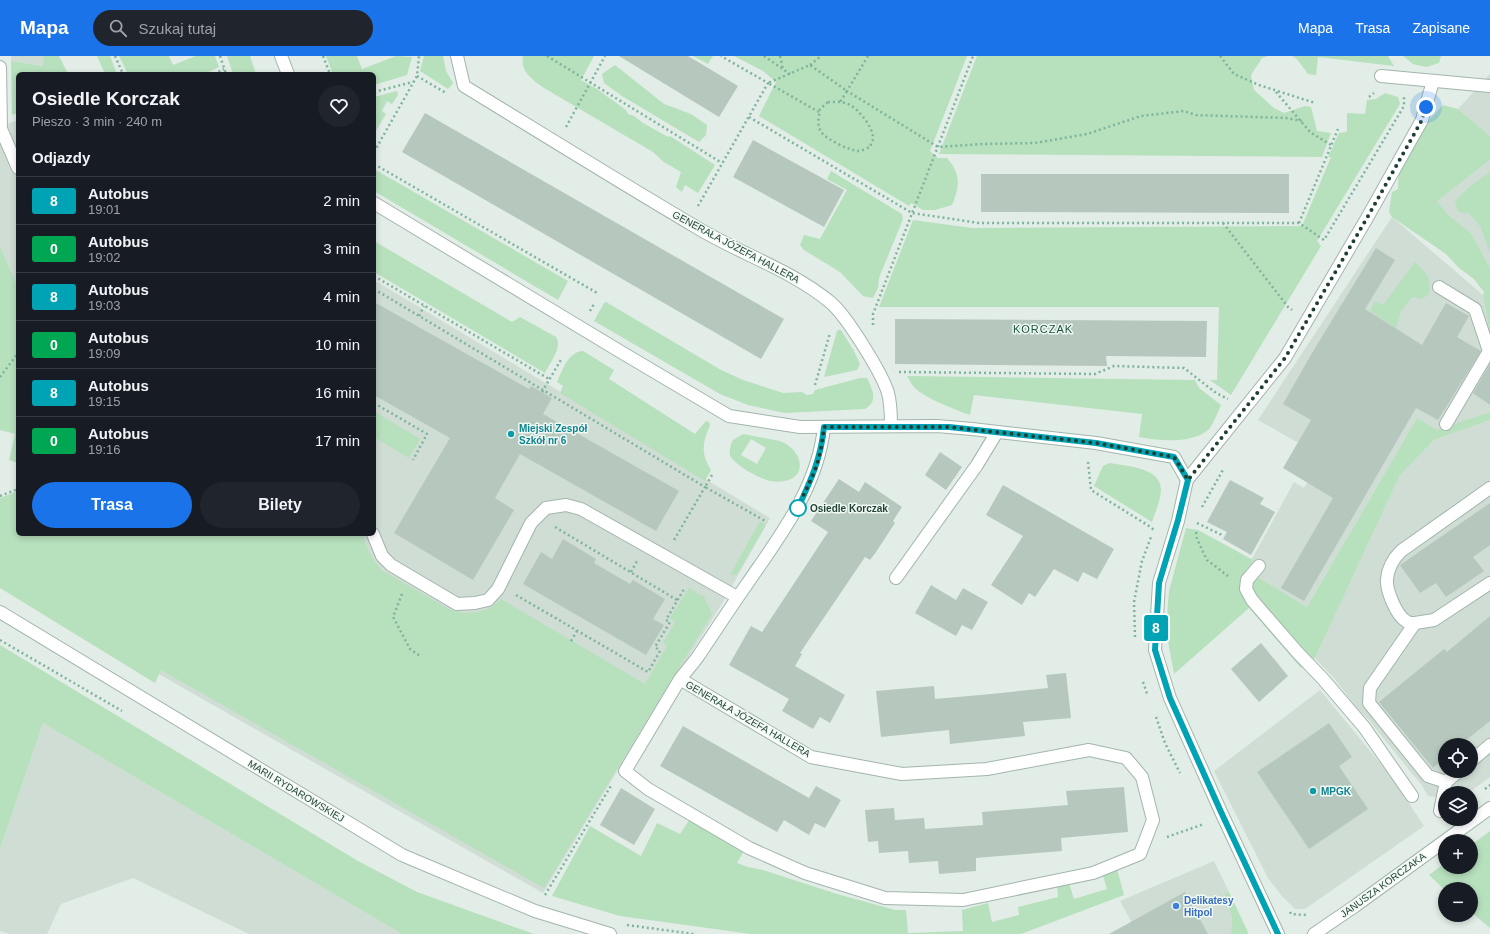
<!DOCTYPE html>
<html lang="pl">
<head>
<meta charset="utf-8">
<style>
	body { margin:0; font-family:Helvetica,sans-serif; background:#20242c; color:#f1f3f6; height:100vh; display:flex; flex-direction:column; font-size:15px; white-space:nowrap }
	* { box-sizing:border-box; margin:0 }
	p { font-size:13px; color:#9ea1a6 }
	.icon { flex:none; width:22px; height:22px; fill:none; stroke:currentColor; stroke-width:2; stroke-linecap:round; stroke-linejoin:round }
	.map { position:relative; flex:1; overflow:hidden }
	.sheet { position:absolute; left:16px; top:16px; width:360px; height:464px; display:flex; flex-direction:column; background:#171b24; border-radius:6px; box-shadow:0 2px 6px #0003 }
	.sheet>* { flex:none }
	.badge { padding:0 8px; border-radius:3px; font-size:14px; line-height:26px }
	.buttons { position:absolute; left:1438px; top:682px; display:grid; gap:8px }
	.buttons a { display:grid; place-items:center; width:40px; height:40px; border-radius:50%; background:#171b24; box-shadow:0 2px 6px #0003; font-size:20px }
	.you { position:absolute; width:20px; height:20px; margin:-10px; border:3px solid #fff; border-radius:50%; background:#1a73e8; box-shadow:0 0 0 6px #1a73e833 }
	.map>.badge { position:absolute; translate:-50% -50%; box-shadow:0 0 0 2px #fff }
	h2 { padding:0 16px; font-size:15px; line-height:36px }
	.round { display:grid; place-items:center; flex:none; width:42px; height:42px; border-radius:21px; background:#20242c }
	.head { display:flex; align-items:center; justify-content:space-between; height:68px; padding:0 16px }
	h1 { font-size:19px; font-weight:700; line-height:30px }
	.cta { display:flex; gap:8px; margin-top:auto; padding:8px 16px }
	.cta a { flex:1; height:46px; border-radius:24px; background:#1a73e8; color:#fff; font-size:16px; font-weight:700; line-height:46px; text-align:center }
	.cta a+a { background:#20242c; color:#f1f3f6 }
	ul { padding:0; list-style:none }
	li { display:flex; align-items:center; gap:12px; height:48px; padding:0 16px; border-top:1px solid #363941 }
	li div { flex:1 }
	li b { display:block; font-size:15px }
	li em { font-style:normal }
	li .badge { min-width:44px; font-weight:700; text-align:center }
	header { display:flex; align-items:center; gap:24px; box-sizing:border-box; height:56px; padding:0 20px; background:#1a73e8; color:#fff }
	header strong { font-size:19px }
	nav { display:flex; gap:22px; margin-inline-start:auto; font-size:14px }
	.search { width:280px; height:36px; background:#20242c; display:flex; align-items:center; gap:10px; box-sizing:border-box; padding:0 14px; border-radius:22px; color:#9ea1a6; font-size:15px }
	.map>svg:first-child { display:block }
	.built { fill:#cfddd4; fill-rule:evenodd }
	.green { fill:#b7e0bd; fill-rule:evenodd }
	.building { fill:#b6c8be }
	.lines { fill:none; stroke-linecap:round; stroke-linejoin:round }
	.service-casing { stroke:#a3b5ac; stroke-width:14 }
	.minor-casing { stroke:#a3b5ac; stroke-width:14 }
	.tertiary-casing { stroke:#a3b5ac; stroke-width:14 }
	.path { stroke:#7eb49c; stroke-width:2.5; stroke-dasharray:2 3; stroke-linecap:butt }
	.service { stroke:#fff; stroke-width:12 }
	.minor { stroke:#fff; stroke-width:12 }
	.tertiary { stroke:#fff; stroke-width:12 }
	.line-casing { stroke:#fff; stroke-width:9 }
	.line { stroke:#00a3b4; stroke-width:6 }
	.walk { stroke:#1f3f32; stroke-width:4; stroke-dasharray:0 7.2 }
	.culture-dot { fill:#0f9aa8; stroke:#f1f9f4; stroke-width:1.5 }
	.stop-dot { fill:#fff; stroke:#00a3b4; stroke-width:2 }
	.shop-dot { fill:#3f7fe0; stroke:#f1f9f4; stroke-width:1.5 }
	.labels { text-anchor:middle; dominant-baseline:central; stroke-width:3; stroke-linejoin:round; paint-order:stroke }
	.street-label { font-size:10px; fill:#1f3f32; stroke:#f1f9f4 }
	.culture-label { font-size:10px; font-weight:bold; fill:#0d838f; stroke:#f1f9f4; text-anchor:start }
	.stop-label { font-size:10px; font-weight:bold; fill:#1f3f32; stroke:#f1f9f4; text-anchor:start }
	.shop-label { font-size:10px; font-weight:bold; fill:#366cbe; stroke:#f1f9f4; text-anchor:start }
	.neighbourhood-label { font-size:11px; letter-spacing:1px; fill:#19533e; stroke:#f1f9f4 }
</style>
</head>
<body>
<header>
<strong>Mapa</strong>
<div class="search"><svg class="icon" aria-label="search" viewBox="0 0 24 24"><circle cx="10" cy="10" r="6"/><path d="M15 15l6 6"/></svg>Szukaj tutaj</div>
<nav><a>Mapa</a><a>Trasa</a><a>Zapisane</a></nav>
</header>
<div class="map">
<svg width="1490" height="878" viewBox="0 0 1490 878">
	<rect width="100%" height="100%" fill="#e1ede6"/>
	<!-- built -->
	<g class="built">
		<path d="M11 0H44V10L11 5Z"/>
		<path d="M1490 18V80L1458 53Z"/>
		<path d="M18 64V231L0 190V71Z"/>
		<path d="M1490 104V212L1471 177 1448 159 1437 145Z"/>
		<path d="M1392 161 1483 239 1490 279V356L1437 375 1417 362 1307 551 1246 514 1294 426 1304 432 1323 401 1258 364Z"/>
		<path d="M374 224 770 462 723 546 622 707 543 837 157 617 183 478H374Z"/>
		<path d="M1490 364V721L1468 737H1445V742L1428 740 1423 731 1368 663 1356 651 1334 622 1315 602 1400 419 1434 384ZM1445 689H1471V715H1445Z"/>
		<path d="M1320 634 1393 723 1424 770 1305 853H1295L1282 840 1268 822 1214 715Z"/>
		<path d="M43 667 402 878H249L133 822 61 848 47 878H10L0 875V793Z"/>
		<path d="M1214 805 1229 836 1224 839 1232 862 1231 878H1138L1120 845Z"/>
	</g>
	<!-- green -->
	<g class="green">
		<path d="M44 0H59L68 18H18V57L12 59 11 5 43 10Z"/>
		<path d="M97 0H110L117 18H105Z"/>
		<path d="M119 0H169L173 9 196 0H215L219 11 204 18H128Z"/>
		<path d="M227 0H250L256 18H233Z"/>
		<path d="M326 0H357L362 13 396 0 412 1 407 19 374 29V18H333Z"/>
		<path d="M424 0H443L446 15 453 27 448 33 420 15Z"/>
		<path d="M523 0H594L581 24 597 33 626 54 628 58 634 60 643 67 668 81 670 80 715 109 698 137 685 129 682 136 676 131 681 116 664 106 653 96 544 32C533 24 520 16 523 0Z"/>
		<path d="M693 0H713L708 8Z"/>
		<path d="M734 0H967L930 95 938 102H947C961 118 960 130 952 149L935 154H923L911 147 909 150 759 60 776 26 763 15Z"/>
		<path d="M977 0H1268L1262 2 1251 19 1254 34 1274 52 1284 57 1305 50 1311 51 1317 75 1331 77 1322 101 939 98Z"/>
		<path d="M1292 0H1388L1394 10 1318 1 1316 19 1308 18 1297 3Z"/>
		<path d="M1403 0H1441L1439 7 1426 11 1413 8Z"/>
		<path d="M615 9 664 48 691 58 707 69 706 79 699 86 622 40 604 27 602 18Z"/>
		<path d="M397 35 398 39 392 48 387 45 382 55 386 58 374 78V41Z"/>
		<path d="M1385 37 1398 41 1400 48 1317 185 1321 190 1231 339 1210 324H1217L1219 251H879L913 164 972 172 1302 170 1331 101H1328L1339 77 1347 76V57L1365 58 1367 44 1376 43Z"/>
		<path d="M1443 49 1458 53 1490 80V104L1437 145 1448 159 1471 177 1490 212V279L1483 239 1484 236 1474 223 1459 212 1446 198 1392 161 1389 156 1392 136 1398 133 1399 116 1431 62Z"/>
		<path d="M374 113 568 225 558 244 374 135Z"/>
		<path d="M831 115 902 158 903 163 879 222 878 232 873 242 863 240 840 216 804 194 800 189 804 179 820 183 847 134 827 123Z"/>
		<path d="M1490 116V197L1480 170 1469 157 1458 156 1455 145 1468 132Z"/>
		<path d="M374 185 512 266 520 261 556 281C563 292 550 306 545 317L374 216Z"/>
		<path d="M0 190 18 231V407L9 404 15 378 0 374Z"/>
		<path d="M1415 206C1427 217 1431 221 1429 238L1422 243 1412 241 1401 255 1396 272 1370 255 1375 245 1383 249Z"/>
		<path d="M606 246 721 314 743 324 783 337 802 336 807 339 813 338 815 334 860 322H867C872 333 879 345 865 353L785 357 748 349 720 338 594 265 604 247Z"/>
		<path d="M839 274H841L854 295 860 308 857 314 824 321 837 275Z"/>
		<path d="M583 295 614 314 609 323 695 378 706 365 709 366 710 369C703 387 700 396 711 414L705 425 560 337 563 330 557 326C563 313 568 296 583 295Z"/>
		<path d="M907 320 1195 324 1199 332 1221 349C1218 355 1213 370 1208 374 1191 388 1159 385 1139 381L1142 358 974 339 970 359C956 354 924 342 914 331 911 328 909 323 907 320Z"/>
		<path d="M374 355 420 383 409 402 374 381Z"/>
		<path d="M1490 356V364L1434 384 1400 419 1315 602 1301 612 1249 552 1174 618 1166 574 1169 535 1186 472 1198 474 1253 504 1246 514 1307 551 1417 362 1437 374Z"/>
		<path d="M743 378 780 385C789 389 796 394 799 404 804 422 785 428 771 425 760 423 734 409 730 399 729 393 731 388 733 384ZM751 383 766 392 757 408 741 399Z"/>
		<path d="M1109 407C1126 410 1160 411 1161 433 1161 444 1155 456 1152 466L1094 430 1103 410Z"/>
		<path d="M18 435V478H363C367 493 372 505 383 515L447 552C466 561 486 558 501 543L645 628 667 590 663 587 675 566 670 562 689 532 702 540 703 539 712 558 544 832 161 614 155 627 0 532V442Z"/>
		<path d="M760 465 766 469 737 518 730 519Z"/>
		<path d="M0 589 358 805 417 836 534 878H402L43 667 0 793Z"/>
		<path d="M690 763 744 795 737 807 748 811 763 814 837 838 895 854H906L908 877 963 875 962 854 988 847 992 866 1019 859 1018 851 1058 841 1057 827 1068 824 1074 843 1107 833 1102 816 1117 813 1124 839 1021 878H751L620 860 552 840 590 770 641 800 657 767 680 778Z"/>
		<path d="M1490 775V872L1471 856V833H1445V834L1429 819 1445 807V811H1471V789Z"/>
		<path d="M1229 836 1247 874 1248 878H1231L1232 862 1224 838Z"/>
	</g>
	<!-- building -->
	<g class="building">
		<path d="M619 0H688L738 30 719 61Z"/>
		<path d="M425 57 784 263 761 303 402 96Z"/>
		<path d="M753 84 844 134 824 171 733 121Z"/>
		<path d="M981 118H1289V157L981 156Z"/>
		<path d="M1376 192 1395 204 1365 253 1422 289 1446 247 1469 260 1457 281 1481 295 1438 364 1416 352 1304 545 1281 532 1333 442 1283 412 1311 364 1283 348 1312 297Z"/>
		<path d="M374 246 529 333 531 330 552 342 543 358 679 435 656 475 520 398 495 442 514 454 473 524 394 477 450 382 374 339Z"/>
		<path d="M895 263 1207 265 1206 301 1106 300 1107 310 895 308Z"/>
		<path d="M1490 308V349L1473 337Z"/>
		<path d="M940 396 962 411 946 434 925 419Z"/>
		<path d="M839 423 859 436 865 426 902 451 893 465 895 467 876 496 870 504 865 501 800 597 802 598 795 610 845 639 830 667 820 661 813 673 782 655 789 643 729 609 751 570 762 576 828 476 811 465Z"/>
		<path d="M1230 424 1264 442 1260 448 1275 456 1251 499 1223 483 1227 476 1207 466Z"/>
		<path d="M1003 429 1114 493 1097 523 1083 516 1078 526 1054 513 1035 541 1029 537 1022 549 991 529 1023 480 986 459Z"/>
		<path d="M1490 447V489L1473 501 1484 515 1446 541 1436 527 1420 537 1400 509Z"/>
		<path d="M563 483 596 503 594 507 630 528 633 524 665 543 653 563 664 569 646 599 523 528 541 496 552 503Z"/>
		<path d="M931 529 956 544 963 532 988 546 972 574 962 569 956 580 915 557Z"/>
		<path d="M1490 560V665L1460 689H1445V701L1433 712 1379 646 1444 593 1447 596Z"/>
		<path d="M1261 587 1288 620 1259 646 1231 613Z"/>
		<path d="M1066 617 1071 662 1023 666 1025 680 950 688 949 674 881 681 876 635 934 630 935 643 991 638 1048 632 1046 619Z"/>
		<path d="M1329 667 1352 701 1339 710 1368 753 1309 793 1257 716Z"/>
		<path d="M683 670 809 742 816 730 841 744 825 772 815 767 809 779 784 764 777 776 660 710Z"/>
		<path d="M1124 731 1128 776 1061 782 1062 795 976 802V815L939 818 938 805 909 807 908 795 879 797 878 785 868 786 865 754 894 752 895 764 924 762 925 773 983 769 982 756 1068 749 1066 735Z"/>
		<path d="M621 732 655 753 634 789 600 769Z"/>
		<path d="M1185 836 1208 878H1109Z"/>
	</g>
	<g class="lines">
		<!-- service casing -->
		<g class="service-casing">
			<g id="service">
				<path d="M1381 20 1490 30"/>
				<path d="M1439 231 1475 253 1489 295 1446 368"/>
				<path d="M373 478 382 500 391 509 457 548 475 547 488 544 498 533 531 467 546 452 566 449 581 453 737 541"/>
				<path d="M1259 510 1247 524 1246 533 1252 544 1298 597 1323 623 1364 671 1412 740"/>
				<path d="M896 522 977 409 997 376"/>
				<path d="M1415 567 1434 564 1490 527"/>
				<path d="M1471 705 1490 689"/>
				<path d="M1446 726 1428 720 1369 647 1370 632 1415 567C1413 567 1408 567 1406 565 1396 559 1386 534 1387 523 1388 512 1394 502 1401 495L1490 432"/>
				<path d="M1440 755 1446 726 1459 715"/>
			</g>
		</g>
		<!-- minor casing -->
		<g class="minor-casing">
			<g id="minor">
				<path d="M281 0 288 18"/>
				<path d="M457 0 464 30C541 77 618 125 696 171 740 198 790 213 830 246 846 259 882 317 888 337 891 348 891 359 891 370"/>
				<path d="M0 11 1 73 18 112"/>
				<path d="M374 147 621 296 729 360 800 371 937 370 972 373 1096 387 1174 401 1187 424"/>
				<path d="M680 623 811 701 902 718 987 713 1089 694 1126 702 1142 721 1153 764 1140 798 1093 817 963 844 885 842 805 817 749 792 648 733 625 715 680 623 697 602C714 577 730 552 747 528 780 480 818 431 824 371"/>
				<path d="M1278 878 1221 756 1170 642 1155 594 1159 527 1178 465 1187 424 1285 302 1367 162 1422 64 1433 25"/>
			</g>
		</g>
		<!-- tertiary casing -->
		<g class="tertiary-casing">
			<g id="tertiary">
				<path d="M0 556 402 799 535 855 610 878"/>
				<path d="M1314 878 1355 850 1490 752"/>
			</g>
		</g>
		<!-- path -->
		<g class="path">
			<path d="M115 0 123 18"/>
			<path d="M220 0 226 18"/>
			<path d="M323 0 330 18"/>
			<path d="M547 0 722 107"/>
			<path d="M764 0 790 18"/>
			<path d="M780 0 783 13"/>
			<path d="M868 0 847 35 938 91 982 88 1035 87 1087 78 1141 60 1184 55 1196 59 1286 62 1302 65"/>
			<path d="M1220 0 1234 18 1259 29 1315 47"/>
			<path d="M810 9 821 0"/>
			<path d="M214 18 224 13"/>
			<path d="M417 20 446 37"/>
			<path d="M374 36 413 26"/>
			<path d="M1276 36 1310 76 1331 89"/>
			<path d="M1369 41 1374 37"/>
			<path d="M828 46C835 46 843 45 850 49 859 54 873 71 873 82 873 85 871 88 870 91 867 92 862 95 858 95 849 94 824 83 820 74 817 67 819 60 820 53Z"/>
			<path d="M819 56 768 27 810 9 847 35 840 46"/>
			<path d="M749 61 912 157 979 167H1299L1324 184 1404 50V40"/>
			<path d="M566 71 605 0"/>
			<path d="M374 96 417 20 419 0"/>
			<path d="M374 108 599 238"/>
			<path d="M698 150 768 27 721 0"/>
			<path d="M1223 167 1288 251 1292 254"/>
			<path d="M1299 167 1338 73"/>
			<path d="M374 220 549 323"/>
			<path d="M374 233 705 431 674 484"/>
			<path d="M590 255 594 248"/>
			<path d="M419 260 424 250"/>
			<path d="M873 269V258L973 0"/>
			<path d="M899 316 1095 318 1114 310 1184 312 1216 337 1228 343"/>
			<path d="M0 321 18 297"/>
			<path d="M815 329 830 277"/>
			<path d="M542 336 562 302"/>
			<path d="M374 347 427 378 413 404"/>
			<path d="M1088 406 1091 434 1149 470 1154 474 1153 476"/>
			<path d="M712 419 705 431 767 466"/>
			<path d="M0 440 18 433"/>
			<path d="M1202 451 1224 412"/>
			<path d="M1197 467 1224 480"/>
			<path d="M555 471 677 544"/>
			<path d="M1196 476 1197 483 1207 504 1228 520"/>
			<path d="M631 516 637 505"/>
			<path d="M402 538 393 561 410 593 420 600"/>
			<path d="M516 539 648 616 660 595 655 591 670 566 666 564 684 533"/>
			<path d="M1135 581 1134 546 1142 505 1151 481"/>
			<path d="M0 584 122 655"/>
			<path d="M571 585 577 575"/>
			<path d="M1143 626 1147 638"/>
			<path d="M1156 661 1165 687 1180 717"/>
			<path d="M1485 733 1490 729"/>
			<path d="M1167 781 1204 768"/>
			<path d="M545 839 612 728"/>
			<path d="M1290 856 1291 858 1306 859"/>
			<path d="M627 869 694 878"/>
		</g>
		<!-- service -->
		<use href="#service" class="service"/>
		<!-- minor -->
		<use href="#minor" class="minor"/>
		<!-- tertiary -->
		<use href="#tertiary" class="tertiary"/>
	</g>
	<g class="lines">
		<!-- line casing -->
		<g class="line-casing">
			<path id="line" d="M798 452C811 424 821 402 824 371H949L1096 387 1174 401 1188 424 1178 464 1159 527 1155 594 1170 642 1221 756 1278 878"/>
		</g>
		<!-- line -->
		<use href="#line" class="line"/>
		<!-- walk -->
		<path class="walk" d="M798 452C801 443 807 433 811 423 819 407 822 389 824 371H949L1096 387 1174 401 1188 424 1285 302 1367 162 1422 64 1426 51"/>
	</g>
	<!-- markers -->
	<g class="culture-dot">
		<circle cx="511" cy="378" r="4"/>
		<circle cx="1313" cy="735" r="4"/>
	</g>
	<circle class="stop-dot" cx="798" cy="452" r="8"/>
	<circle class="shop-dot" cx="1176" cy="850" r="4"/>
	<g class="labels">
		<!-- street labels -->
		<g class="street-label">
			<text transform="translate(736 191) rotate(28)">GENERAŁA JÓZEFA HALLERA</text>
			<text transform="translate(748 663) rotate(30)">GENERAŁA JÓZEFA HALLERA</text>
			<text transform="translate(296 735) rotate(31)">MARII RYDAROWSKIEJ</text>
			<text transform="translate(1383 829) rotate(-36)">JANUSZA KORCZAKA</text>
		</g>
		<!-- culture labels -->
		<g class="culture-label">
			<text x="519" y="372">Miejski Zespół<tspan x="519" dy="12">Szkół nr 6</tspan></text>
			<text x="1321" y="735">MPGK</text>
		</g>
		<!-- stop labels -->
		<g class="stop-label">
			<text x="810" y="452">Osiedle Korczak</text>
		</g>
		<!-- shop labels -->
		<g class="shop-label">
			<text x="1184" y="844">Delikatesy<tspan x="1184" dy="12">Hitpol</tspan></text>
		</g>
		<!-- neighbourhood labels -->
		<g class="neighbourhood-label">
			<text x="1043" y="273">KORCZAK</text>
		</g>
	</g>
</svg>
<div class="buttons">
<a><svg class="icon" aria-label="locate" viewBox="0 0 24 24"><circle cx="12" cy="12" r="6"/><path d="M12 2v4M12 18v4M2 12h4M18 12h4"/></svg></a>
<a><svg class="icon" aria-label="layers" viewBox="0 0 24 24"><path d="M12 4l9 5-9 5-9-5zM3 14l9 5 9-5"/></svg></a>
<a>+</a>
<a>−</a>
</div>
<div class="you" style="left:1426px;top:51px"></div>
<b class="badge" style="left:1156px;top:572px;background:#00a3b4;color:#fff">8</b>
<section class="sheet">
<div class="head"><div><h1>Osiedle Korczak</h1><p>Pieszo · 3 min · 240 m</p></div><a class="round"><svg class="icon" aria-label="heart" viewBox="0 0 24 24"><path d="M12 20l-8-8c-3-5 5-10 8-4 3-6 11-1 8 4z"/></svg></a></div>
<h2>Odjazdy</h2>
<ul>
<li><span class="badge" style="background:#00a3b4;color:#fff">8</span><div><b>Autobus</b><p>19:01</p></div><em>2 min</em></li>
<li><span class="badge" style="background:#00a651;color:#fff">0</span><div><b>Autobus</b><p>19:02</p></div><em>3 min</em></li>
<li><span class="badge" style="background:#00a3b4;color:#fff">8</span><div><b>Autobus</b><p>19:03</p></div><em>4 min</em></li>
<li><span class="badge" style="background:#00a651;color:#fff">0</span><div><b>Autobus</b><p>19:09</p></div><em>10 min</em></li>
<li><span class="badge" style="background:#00a3b4;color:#fff">8</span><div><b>Autobus</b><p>19:15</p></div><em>16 min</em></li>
<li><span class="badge" style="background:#00a651;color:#fff">0</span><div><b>Autobus</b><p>19:16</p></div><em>17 min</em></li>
</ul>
<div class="cta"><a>Trasa</a><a>Bilety</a></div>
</section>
</div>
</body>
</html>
